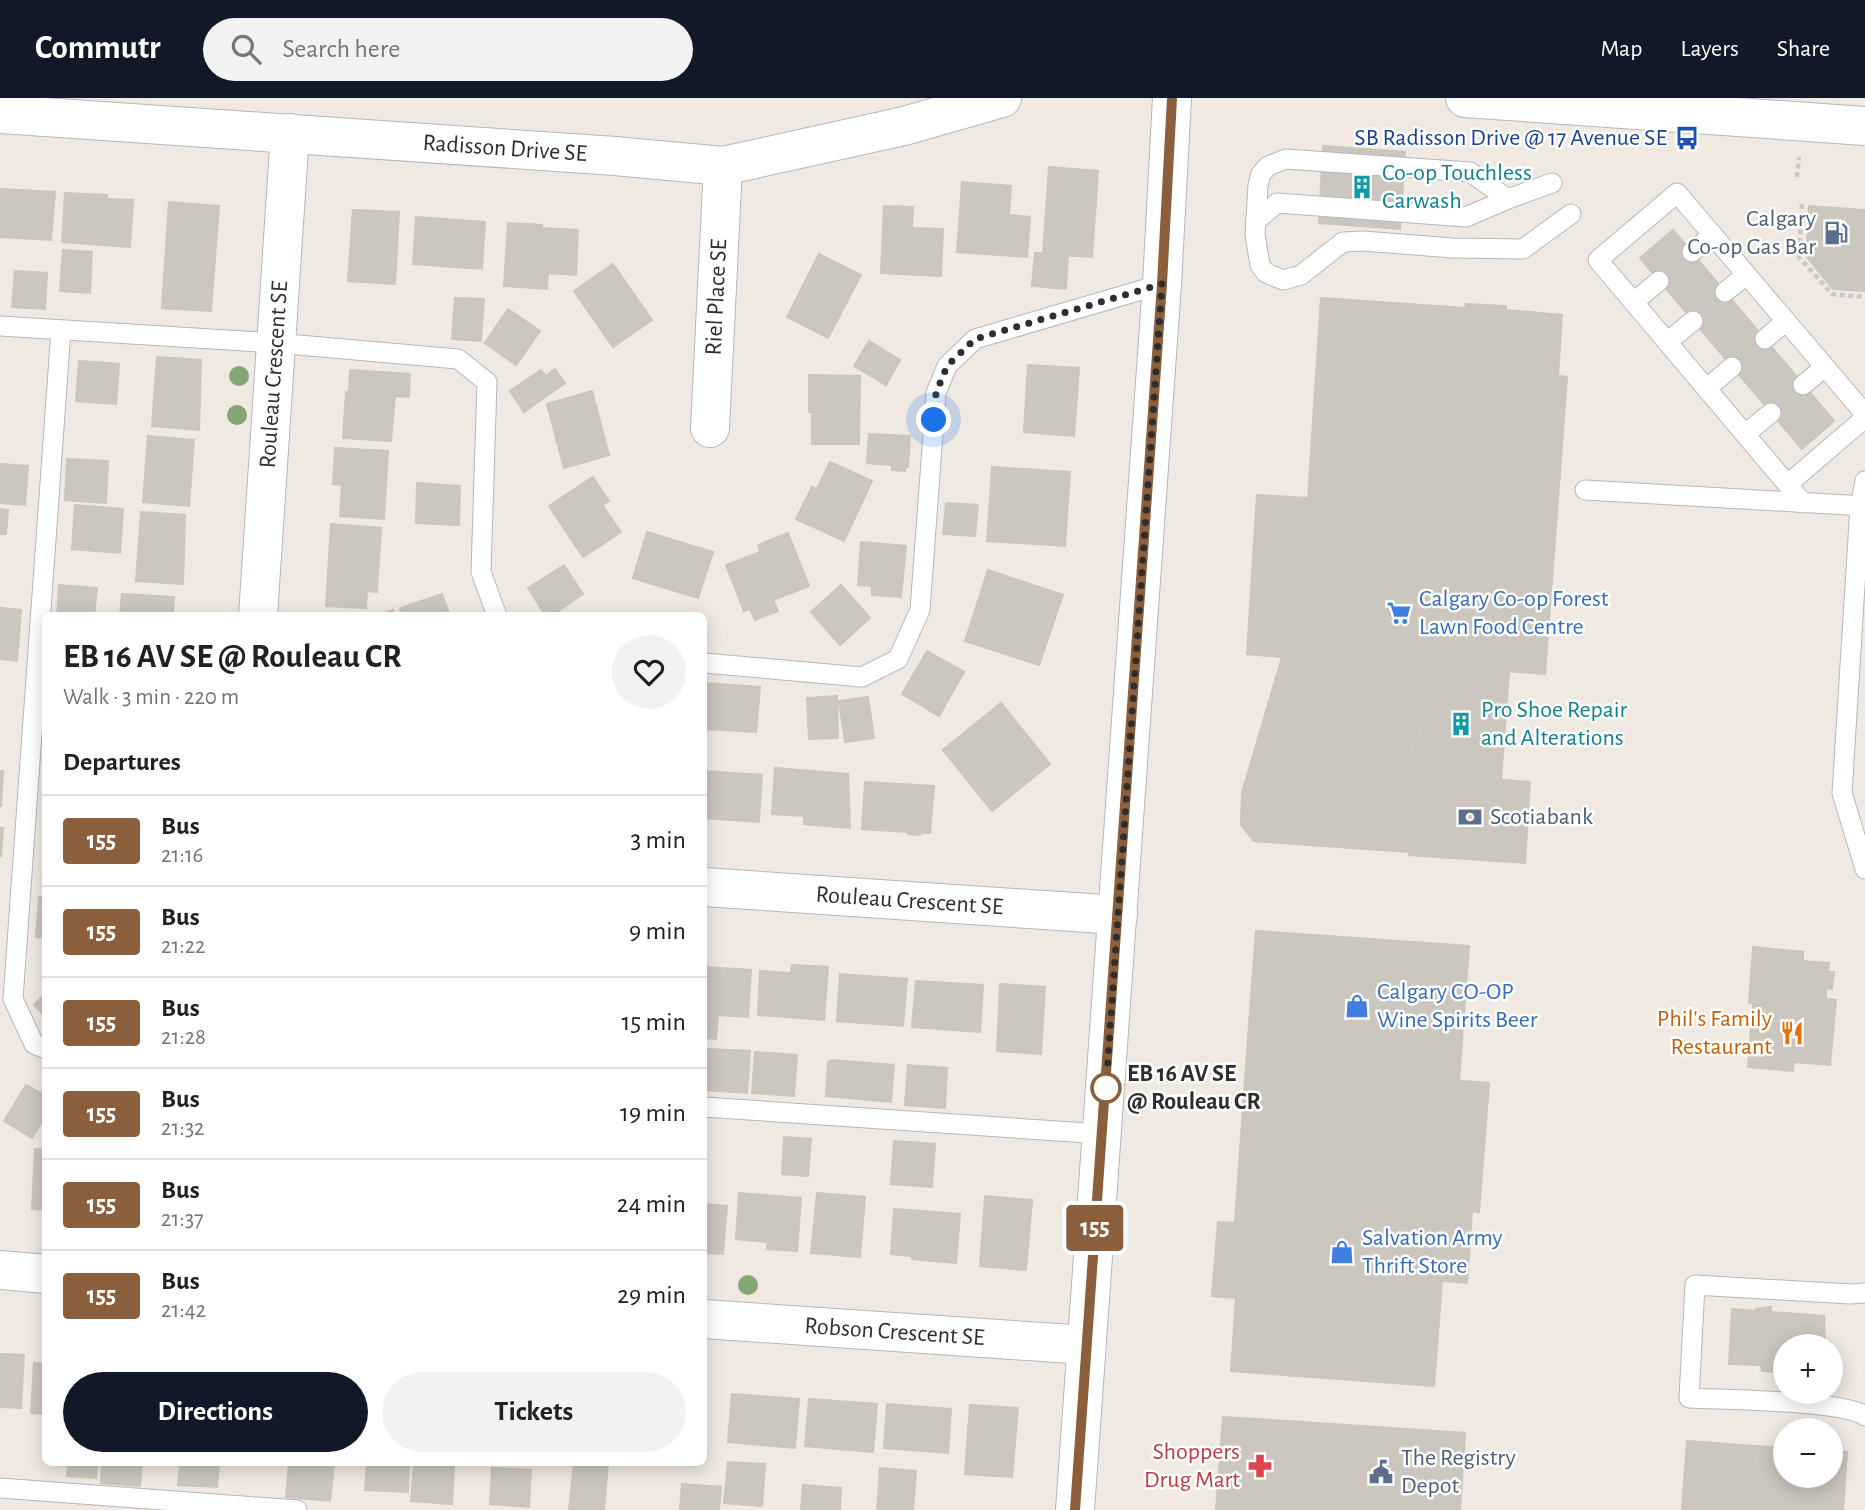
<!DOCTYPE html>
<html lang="en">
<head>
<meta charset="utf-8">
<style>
	body { margin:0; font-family:"Alegreya Sans",sans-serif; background:#f2f2f2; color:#202124; height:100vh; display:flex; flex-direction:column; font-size:26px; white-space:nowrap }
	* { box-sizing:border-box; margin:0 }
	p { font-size:23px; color:#757577 }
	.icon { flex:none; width:38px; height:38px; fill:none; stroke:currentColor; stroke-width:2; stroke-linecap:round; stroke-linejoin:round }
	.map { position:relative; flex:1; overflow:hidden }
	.details { position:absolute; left:42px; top:514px; width:665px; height:854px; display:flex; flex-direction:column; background:#fff; border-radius:10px; box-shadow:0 4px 18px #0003 }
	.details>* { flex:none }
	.badge { padding:0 14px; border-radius:5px; font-size:24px; line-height:46px }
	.buttons { position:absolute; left:1773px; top:1236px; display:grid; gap:14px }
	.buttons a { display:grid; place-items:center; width:70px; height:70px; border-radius:50%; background:#fff; box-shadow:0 4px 18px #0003; font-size:35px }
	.you { position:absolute; width:35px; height:35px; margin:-18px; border:5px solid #fff; border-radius:50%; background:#1a73e8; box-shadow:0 0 0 10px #1a73e833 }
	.map>.badge { position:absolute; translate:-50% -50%; box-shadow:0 0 0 4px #fff }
	h2 { padding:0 21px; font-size:26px; line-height:63px }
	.round { display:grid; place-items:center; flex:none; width:74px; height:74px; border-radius:37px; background:#f2f2f2 }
	.head { display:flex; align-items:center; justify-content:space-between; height:119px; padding:0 21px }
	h1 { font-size:33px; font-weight:700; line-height:52px }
	.cta { display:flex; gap:14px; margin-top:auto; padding:14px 21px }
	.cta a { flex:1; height:80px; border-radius:42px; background:#111827; color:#fff; font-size:28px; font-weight:700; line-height:80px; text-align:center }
	.cta a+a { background:#f2f2f2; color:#202124 }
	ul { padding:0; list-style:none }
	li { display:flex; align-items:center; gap:21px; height:91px; padding:0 21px; border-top:2px solid #e0e0e0 }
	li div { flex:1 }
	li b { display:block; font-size:26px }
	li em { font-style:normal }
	li .badge { min-width:77px; font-weight:700; text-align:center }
	header { display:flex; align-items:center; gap:42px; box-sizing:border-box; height:98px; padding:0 35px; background:#111827; color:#fff }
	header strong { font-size:33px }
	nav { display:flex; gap:38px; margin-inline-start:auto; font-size:24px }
	.search { width:490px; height:63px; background:#f2f2f2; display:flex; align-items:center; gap:18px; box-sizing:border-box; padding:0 24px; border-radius:38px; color:#757577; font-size:26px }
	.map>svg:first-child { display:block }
	.building { fill:#cbc7bf; stroke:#cbc5ba; stroke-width:2 }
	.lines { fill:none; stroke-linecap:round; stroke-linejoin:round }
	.service-casing { stroke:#b4b7c1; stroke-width:21 }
	.minor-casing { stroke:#b4b7c1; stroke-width:40 }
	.path { stroke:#c9c9c9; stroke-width:4.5; stroke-dasharray:5 3.5; stroke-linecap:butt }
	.service { stroke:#fff; stroke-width:19 }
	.minor { stroke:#fff; stroke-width:38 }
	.tree { fill:#84a574 }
	.line-casing { stroke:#fff; stroke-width:16 }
	.line { stroke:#8b5e3c; stroke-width:10 }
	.walk { stroke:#2e2e2e; stroke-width:7; stroke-dasharray:0 12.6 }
	.stop-dot { fill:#fff; stroke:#8b5e3c; stroke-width:3.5 }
	.labels { text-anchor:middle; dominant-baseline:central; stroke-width:5; stroke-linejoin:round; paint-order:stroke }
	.transit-label { font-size:24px; fill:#164399; stroke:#fff; text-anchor:end }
	.street-label { font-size:24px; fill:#2e2e2e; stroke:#fff }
	.culture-label { font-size:24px; fill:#0d838f; stroke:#fff; text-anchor:start }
	.service-label { font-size:24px; fill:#4e5e75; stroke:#fff; text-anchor:start }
	.shop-label { font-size:24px; fill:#366cbe; stroke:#fff; text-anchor:start }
	.food-label { font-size:24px; fill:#c56008; stroke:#fff; text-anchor:end }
	.stop-label { font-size:24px; font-weight:bold; fill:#2e2e2e; stroke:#fff; text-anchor:start }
	.health-label { font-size:24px; fill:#be3a42; stroke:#fff; text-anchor:end }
</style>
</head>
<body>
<header>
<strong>Commutr</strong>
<div class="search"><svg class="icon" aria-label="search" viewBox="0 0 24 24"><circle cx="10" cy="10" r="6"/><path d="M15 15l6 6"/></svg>Search here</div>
<nav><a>Map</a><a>Layers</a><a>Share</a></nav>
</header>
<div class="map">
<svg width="1865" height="1412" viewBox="0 0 1865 1412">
	<rect width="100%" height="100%" fill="#efe9e1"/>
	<!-- building -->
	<g class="building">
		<path d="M1323 48 1405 54 1400 131 1319 125Z"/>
		<path d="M1049 69 1098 73 1092 159 1043 156Z"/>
		<path d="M962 84 1011 88 1009 117 1030 119 1027 159 957 154Z"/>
		<path d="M0 91 55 94 51 142 0 139Z"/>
		<path d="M65 95 107 97V101L133 102 130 149 62 144Z"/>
		<path d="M169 104 219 108 211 213 162 210Z"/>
		<path d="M884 108 913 109 912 130 943 131 941 178 881 175Z"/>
		<path d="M1809 108 1865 112V193L1833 191 1806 158Z"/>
		<path d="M353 112 399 114 395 186 348 183Z"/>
		<path d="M416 119 485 124 482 171 413 166Z"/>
		<path d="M508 125 542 127V130L578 132 576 177 548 175 547 191 504 188Z"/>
		<path d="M1673 132 1834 323 1802 351 1640 160Z"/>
		<path d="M63 152 92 154 90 195 60 193Z"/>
		<path d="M1035 155 1068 157 1066 191 1032 188Z"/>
		<path d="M819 156 861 177 828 240 787 219Z"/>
		<path d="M613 166 652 222 613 249 574 193Z"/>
		<path d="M15 173 47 175 45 211 12 209Z"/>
		<path d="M455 200 484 201 481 243 452 241Z"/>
		<path d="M1321 200 1465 210 1466 206 1506 208V212L1562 217 1558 278 1567 279 1545 576 1421 566 1409 754 1254 743 1241 727 1242 695 1282 559 1247 556 1257 397 1308 400Z"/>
		<path d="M508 211 540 233 516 267 485 245Z"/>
		<path d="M869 243 900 262 886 287 854 268Z"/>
		<path d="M157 259 201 262 199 332 152 328Z"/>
		<path d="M79 263 119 266 116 306 76 303Z"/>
		<path d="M1028 267 1079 270 1074 338 1024 334Z"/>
		<path d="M555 271 565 285 524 314 510 293 541 272 546 278Z"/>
		<path d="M350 272 410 276 409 299 395 298 391 343 343 340 346 294H349Z"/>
		<path d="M809 277 860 278 859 346H812V314H809Z"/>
		<path d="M592 293 609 357 564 370 547 306Z"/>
		<path d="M869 336 910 338 908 369H905V373L892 372V367L867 365Z"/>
		<path d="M148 338 194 342 189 408 143 404Z"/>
		<path d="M335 350 388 353 384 421 340 418 342 387 333 386Z"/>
		<path d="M67 361 108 363 106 405 65 402Z"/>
		<path d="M830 364 872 383 844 443 796 421 812 389 817 391Z"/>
		<path d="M0 366 28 368 25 407 0 405Z"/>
		<path d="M992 369 1070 374 1065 448 987 443Z"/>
		<path d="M593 379 609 403 602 407 621 434 583 459 549 408Z"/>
		<path d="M417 385 460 388 459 427 416 425Z"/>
		<path d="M946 405 978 407 975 438 943 436Z"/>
		<path d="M75 407 123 411 120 455 72 451Z"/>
		<path d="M0 411 8 412 6 436H0Z"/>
		<path d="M141 414 185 417 183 486 136 483Z"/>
		<path d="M331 426 381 430 377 494 367 493 366 510 326 508Z"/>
		<path d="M647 434 713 454 698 500 633 480Z"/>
		<path d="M788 435 809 488 773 502 778 513 755 522 750 511 744 513 726 467 760 454 758 447Z"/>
		<path d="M861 444 906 448 901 499 872 497V488L858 487Z"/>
		<path d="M564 467 583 496 551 518H546L528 490Z"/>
		<path d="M988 472 1063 497 1039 567 965 543Z"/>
		<path d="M59 487 97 490 94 518H57Z"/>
		<path d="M841 487 870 520 840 547 811 514Z"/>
		<path d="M122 496 174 499 173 518H120Z"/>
		<path d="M442 496 450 518H403L400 510Z"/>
		<path d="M0 510 21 512 17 563 0 561Z"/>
		<path d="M393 512 395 518H375Z"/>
		<path d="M927 553 964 574 939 618 902 596Z"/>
		<path d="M1421 566 1509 574 1501 682 1415 674Z"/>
		<path d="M704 585 760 589 756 634 704 631Z"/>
		<path d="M837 598 838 640 809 641 807 600Z"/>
		<path d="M868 599 874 640 845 644 839 603Z"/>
		<path d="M1001 605 1050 666 992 713 943 652Z"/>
		<path d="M775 670 848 676 850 730 804 726V718L772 716Z"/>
		<path d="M0 673H3L1 708H0Z"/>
		<path d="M704 673 762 677 759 724 704 720Z"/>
		<path d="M1415 674 1530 684 1525 765 1409 757Z"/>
		<path d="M865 684 934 688 930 735H920V737L908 736V734L862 731Z"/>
		<path d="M0 730H3L1 758H0Z"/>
		<path d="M39 799H46V840L36 839Z"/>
		<path d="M1256 833 1469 848 1459 983 1246 967Z"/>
		<path d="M1753 849 1803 854V863L1829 865 1828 874H1834L1832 891 1826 890V901L1836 902 1830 967 1794 964 1793 973 1748 969 1753 905H1749Z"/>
		<path d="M792 867 828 869 824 922 758 917 760 873 791 875Z"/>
		<path d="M704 869 751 872 748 919 718 917 716 941 704 940Z"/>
		<path d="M840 876 907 881 903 928 837 923Z"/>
		<path d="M916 883 983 887 980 934 912 929Z"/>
		<path d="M1000 886 1045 889 1041 956 997 953Z"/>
		<path d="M46 895V919L34 907Z"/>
		<path d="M708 951 750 953 747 995 705 992Z"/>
		<path d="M755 954 797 957 794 998 752 995Z"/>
		<path d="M832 962 894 967 891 1004 826 998 828 964Z"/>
		<path d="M908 967 947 970 945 1010 905 1007Z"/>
		<path d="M1246 967 1489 985 1479 1114 1472 1113 1467 1185 1442 1183 1434 1288 1231 1273 1236 1200 1212 1198 1218 1124 1235 1125Z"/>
		<path d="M26 987 46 998V1017L32 1040 4 1023Z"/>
		<path d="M784 1039 811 1041 808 1078 782 1076Z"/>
		<path d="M894 1043 935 1046 932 1089 891 1086Z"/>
		<path d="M35 1051 46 1052V1112L32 1111Z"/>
		<path d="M739 1095 801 1100 797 1153 767 1151 768 1144 736 1141Z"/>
		<path d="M817 1095 865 1099 860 1159 811 1155Z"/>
		<path d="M985 1098 1032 1102 1026 1172 980 1168Z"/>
		<path d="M704 1106 727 1108 723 1156 704 1155Z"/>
		<path d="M894 1111 960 1116 956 1165 912 1161V1158L891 1156Z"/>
		<path d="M1771 1209V1214L1824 1218 1825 1248H1785V1269L1777 1268 1778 1274 1762 1273 1761 1267 1729 1266 1732 1211 1756 1213V1211Z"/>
		<path d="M0 1256 24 1257 21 1310 0 1309Z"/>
		<path d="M34 1265 46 1266V1316L31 1315Z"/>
		<path d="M732 1296 799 1301 795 1350 728 1344Z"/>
		<path d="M809 1301 877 1306 873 1354 805 1348Z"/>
		<path d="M887 1306 951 1311 948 1355 884 1350Z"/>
		<path d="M970 1307 1018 1310 1012 1379 965 1376Z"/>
		<path d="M1223 1319 1303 1324 1297 1412H1216Z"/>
		<path d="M1303 1324 1465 1335 1460 1412H1297Z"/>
		<path d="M1687 1343 1785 1350V1377H1830V1353L1847 1354 1843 1412H1682Z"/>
		<path d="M728 1364 765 1366 762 1408 724 1405Z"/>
		<path d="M68 1365H97L96 1380 67 1378Z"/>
		<path d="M102 1365H142L140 1388 101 1385Z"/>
		<path d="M180 1365H219L217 1389 178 1387Z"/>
		<path d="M289 1365H334L330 1403 286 1399Z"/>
		<path d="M367 1365H409L408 1394 365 1392Z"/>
		<path d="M414 1365H454L452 1406 411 1403Z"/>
		<path d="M574 1365H608L604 1412H569Z"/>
		<path d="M492 1370 531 1372 529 1409 490 1406Z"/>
		<path d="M880 1370 916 1373 913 1412H877Z"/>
		<path d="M682 1386 721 1389 719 1412H680Z"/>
		<path d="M803 1387 841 1390 840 1412H801Z"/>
	</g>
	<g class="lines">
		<!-- service casing -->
		<g class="service-casing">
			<g id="service">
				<path d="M1552 85 1508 101 1470 74 1286 61 1268 68 1261 76 1258 87 1255 136 1260 167 1266 175 1283 182 1301 177 1343 144 1363 143 1453 150 1523 151 1571 116"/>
				<path d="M1256 123 1277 105 1466 119 1508 101"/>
				<path d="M1692 154 1713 137"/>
				<path d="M1725 194 1746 177"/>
				<path d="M1634 204 1659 183"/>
				<path d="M0 228 276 245 458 261 487 284 481 474 497 518"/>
				<path d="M1765 241 1786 223"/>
				<path d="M1667 244 1693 223"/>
				<path d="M1803 287 1825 269"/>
				<path d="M1707 290 1732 269"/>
				<path d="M1745 336 1771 315"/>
				<path d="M1865 383 1860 408 1842 695 1865 771"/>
				<path d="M1788 386 1865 320"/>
				<path d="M1585 392 1865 408"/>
				<path d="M1803 405 1598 162 1677 95 1865 316"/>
				<path d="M704 565 862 579 898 561 920 512 936 295 947 268 975 241 1162 186"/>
				<path d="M46 951 34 946 13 901 61 232"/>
				<path d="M704 1009 1102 1036"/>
				<path d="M1865 1195 1850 1196 1695 1187 1689 1300C1723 1302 1843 1302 1865 1318"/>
				<path d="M0 1390 297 1412"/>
			</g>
		</g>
		<!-- minor casing -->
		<g class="minor-casing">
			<g id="minor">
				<path d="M1465 0 1865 28"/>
				<path id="s1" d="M0 16 615 58 723 68 904 28 1002 0"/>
				<path id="s2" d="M710 330 723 68"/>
				<path id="s3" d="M258 518 290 35"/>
				<path id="s4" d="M704 789 1118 817"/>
				<path d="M0 1172 46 1176"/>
				<path id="s5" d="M704 1221 1086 1247"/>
				<path d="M1075 1412 1162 186 1172 0"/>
			</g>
		</g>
		<!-- path -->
		<g class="path">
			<path d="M1797 79 1799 59"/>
			<path d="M1802 106 1799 159 1832 196 1865 199"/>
		</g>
		<!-- service -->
		<use href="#service" class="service"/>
		<!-- minor -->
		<use href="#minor" class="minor"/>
	</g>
	<!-- trees -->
	<g class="tree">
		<circle cx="239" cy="278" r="10"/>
		<circle cx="237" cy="317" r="10"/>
		<circle cx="748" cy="1187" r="10"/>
	</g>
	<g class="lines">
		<!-- line casing -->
		<g class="line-casing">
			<path id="line" d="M1075 1412 1162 186 1172 0"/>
		</g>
		<!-- line -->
		<use href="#line" class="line"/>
		<!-- walk -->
		<path class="walk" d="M934 322 936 295 947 268 975 241 1162 186 1106 990"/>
	</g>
	<!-- icons -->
	<defs>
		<g id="bus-bare" transform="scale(1.89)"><path d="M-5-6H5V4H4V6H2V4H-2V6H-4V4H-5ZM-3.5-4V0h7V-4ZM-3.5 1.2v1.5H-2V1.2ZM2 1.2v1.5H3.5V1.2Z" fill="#1a4fb4" stroke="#fff" stroke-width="2.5" paint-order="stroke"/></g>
		<g id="building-bare" transform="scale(1.89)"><path d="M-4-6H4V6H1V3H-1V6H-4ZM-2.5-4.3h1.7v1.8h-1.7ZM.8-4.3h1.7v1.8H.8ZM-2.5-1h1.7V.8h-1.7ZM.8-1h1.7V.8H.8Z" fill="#0f9aa8" stroke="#fff" stroke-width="2.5" paint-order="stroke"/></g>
		<g id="fuel-bare" transform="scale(1.89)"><path d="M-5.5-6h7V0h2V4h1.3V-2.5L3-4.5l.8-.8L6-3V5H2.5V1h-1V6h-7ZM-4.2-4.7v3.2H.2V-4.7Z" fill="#5c6f8a" stroke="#fff" stroke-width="2.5" paint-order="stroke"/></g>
		<g id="supermarket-bare" transform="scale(1.89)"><path d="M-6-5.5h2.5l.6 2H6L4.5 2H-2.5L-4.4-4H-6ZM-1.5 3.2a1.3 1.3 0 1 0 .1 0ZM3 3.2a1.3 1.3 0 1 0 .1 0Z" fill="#3f7fe0" stroke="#fff" stroke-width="2.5" paint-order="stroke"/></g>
		<g id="bank-bare" transform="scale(1.89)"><path d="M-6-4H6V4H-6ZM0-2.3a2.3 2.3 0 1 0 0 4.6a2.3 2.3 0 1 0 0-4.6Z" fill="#5c6f8a" stroke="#fff" stroke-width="2.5" paint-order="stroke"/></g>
		<g id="shop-bare" transform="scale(1.89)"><path d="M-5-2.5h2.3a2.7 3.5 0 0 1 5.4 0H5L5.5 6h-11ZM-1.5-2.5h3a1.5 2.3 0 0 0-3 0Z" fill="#3f7fe0" stroke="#fff" stroke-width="2.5" paint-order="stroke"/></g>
		<g id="restaurant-bare" transform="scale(1.89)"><path d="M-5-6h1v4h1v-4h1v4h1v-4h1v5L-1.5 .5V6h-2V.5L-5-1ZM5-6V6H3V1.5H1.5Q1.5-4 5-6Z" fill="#e8710a" stroke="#fff" stroke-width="2.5" paint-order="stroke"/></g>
		<g id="pharmacy-bare" transform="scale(1.89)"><path d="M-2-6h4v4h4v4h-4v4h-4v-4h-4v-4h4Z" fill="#e0444e" stroke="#fff" stroke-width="2.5" paint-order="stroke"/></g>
		<g id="civic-bare" transform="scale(1.89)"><path d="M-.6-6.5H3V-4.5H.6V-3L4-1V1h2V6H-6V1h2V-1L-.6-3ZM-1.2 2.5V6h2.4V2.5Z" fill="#5c6f8a" stroke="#fff" stroke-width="2.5" paint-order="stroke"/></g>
	</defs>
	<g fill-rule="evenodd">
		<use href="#bus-bare" x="1687" y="40"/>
		<use href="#building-bare" x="1362" y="89"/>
		<use href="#fuel-bare" x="1836" y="135"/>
		<use href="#supermarket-bare" x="1399" y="515"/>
		<use href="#building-bare" x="1461" y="626"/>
		<use href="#bank-bare" x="1470" y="719"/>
		<use href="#shop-bare" x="1357" y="908"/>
		<use href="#restaurant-bare" x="1792" y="935"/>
		<use href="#shop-bare" x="1342" y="1154"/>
		<use href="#pharmacy-bare" x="1260" y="1368"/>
		<use href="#civic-bare" x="1381" y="1374"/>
	</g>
	<!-- markers -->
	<circle class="stop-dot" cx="1106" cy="990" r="14"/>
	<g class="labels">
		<!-- transit labels -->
		<g class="transit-label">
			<text x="1667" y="40">SB Radisson Drive @ 17 Avenue SE</text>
		</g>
		<!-- street labels -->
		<g class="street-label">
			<text stroke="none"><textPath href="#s1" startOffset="506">Radisson Drive SE</textPath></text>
			<text stroke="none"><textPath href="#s2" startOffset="131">Riel Place SE</textPath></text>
			<text stroke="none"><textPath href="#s3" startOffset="242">Rouleau Crescent SE</textPath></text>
			<text stroke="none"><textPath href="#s4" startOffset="206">Rouleau Crescent SE</textPath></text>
			<text stroke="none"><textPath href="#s5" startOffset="191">Robson Crescent SE</textPath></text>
		</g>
		<!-- culture labels -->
		<g class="culture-label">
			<text x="1382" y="75">Co-op Touchless<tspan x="1382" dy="28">Carwash</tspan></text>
			<text x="1481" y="612">Pro Shoe Repair<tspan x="1481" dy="28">and Alterations</tspan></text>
		</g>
		<!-- service labels -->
		<g class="service-label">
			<text x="1816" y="121" text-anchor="end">Calgary<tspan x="1816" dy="28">Co-op Gas Bar</tspan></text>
			<text x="1490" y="719">Scotiabank</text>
			<text x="1401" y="1360">The Registry<tspan x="1401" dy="28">Depot</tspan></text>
		</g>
		<!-- shop labels -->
		<g class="shop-label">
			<text x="1419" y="501">Calgary Co-op Forest<tspan x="1419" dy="28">Lawn Food Centre</tspan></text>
			<text x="1377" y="894">Calgary CO-OP<tspan x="1377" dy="28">Wine Spirits Beer</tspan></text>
			<text x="1362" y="1140">Salvation Army<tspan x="1362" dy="28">Thrift Store</tspan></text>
		</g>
		<!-- food labels -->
		<g class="food-label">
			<text x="1772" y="921">Phil's Family<tspan x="1772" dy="28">Restaurant</tspan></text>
		</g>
		<!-- stop labels -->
		<g class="stop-label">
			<text x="1127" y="976">EB 16 AV SE<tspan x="1127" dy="28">@ Rouleau CR</tspan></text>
		</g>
		<!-- health labels -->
		<g class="health-label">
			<text x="1240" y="1354">Shoppers<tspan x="1240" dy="28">Drug Mart</tspan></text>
		</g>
	</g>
</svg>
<div class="buttons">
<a>+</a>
<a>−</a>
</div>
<div class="you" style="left:934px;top:322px"></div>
<b class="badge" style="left:1095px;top:1130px;background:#8b5e3c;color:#fff">155</b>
<section class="details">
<div class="head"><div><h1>EB 16 AV SE @ Rouleau CR</h1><p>Walk · 3 min · 220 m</p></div><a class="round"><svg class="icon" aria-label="heart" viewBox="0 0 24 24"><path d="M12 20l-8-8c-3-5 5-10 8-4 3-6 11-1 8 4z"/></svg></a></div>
<h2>Departures</h2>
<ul>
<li><span class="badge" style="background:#8b5e3c;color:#fff">155</span><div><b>Bus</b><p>21:16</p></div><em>3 min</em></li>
<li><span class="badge" style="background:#8b5e3c;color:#fff">155</span><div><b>Bus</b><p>21:22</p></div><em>9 min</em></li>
<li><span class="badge" style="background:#8b5e3c;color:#fff">155</span><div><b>Bus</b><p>21:28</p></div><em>15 min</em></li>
<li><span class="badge" style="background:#8b5e3c;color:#fff">155</span><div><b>Bus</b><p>21:32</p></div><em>19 min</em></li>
<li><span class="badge" style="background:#8b5e3c;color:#fff">155</span><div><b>Bus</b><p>21:37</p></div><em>24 min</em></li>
<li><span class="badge" style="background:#8b5e3c;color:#fff">155</span><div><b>Bus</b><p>21:42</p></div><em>29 min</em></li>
</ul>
<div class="cta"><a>Directions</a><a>Tickets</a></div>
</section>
</div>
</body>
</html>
